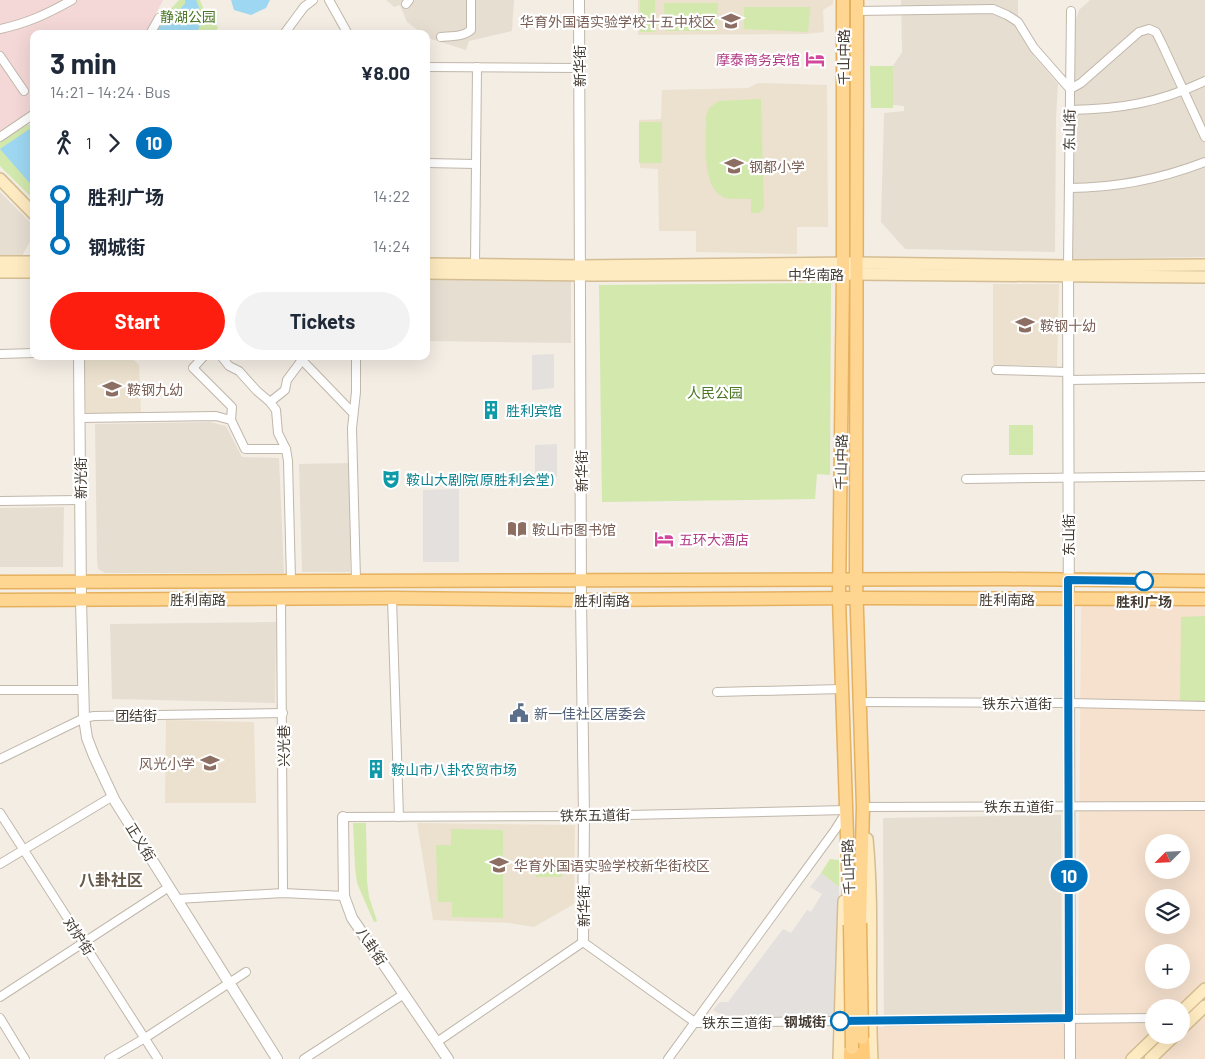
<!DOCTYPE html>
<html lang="en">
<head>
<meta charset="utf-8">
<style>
	body { margin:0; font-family:Barlow,"Noto Sans SC",sans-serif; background:#f2f2f3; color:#1f2937; height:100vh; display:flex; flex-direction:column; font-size:19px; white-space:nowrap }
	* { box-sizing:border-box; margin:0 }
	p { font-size:16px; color:#747a83 }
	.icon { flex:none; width:28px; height:28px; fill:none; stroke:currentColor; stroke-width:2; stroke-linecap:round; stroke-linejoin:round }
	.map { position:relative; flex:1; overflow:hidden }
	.sheet { position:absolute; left:30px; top:30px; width:400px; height:330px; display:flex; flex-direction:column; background:#fff; border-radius:10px; box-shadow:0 5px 20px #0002 }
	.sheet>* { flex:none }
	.badge { padding:0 10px; border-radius:16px; font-size:18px; line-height:32px }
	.needle { width:32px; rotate:246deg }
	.buttons { position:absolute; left:1145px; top:834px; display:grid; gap:10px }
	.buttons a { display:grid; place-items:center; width:45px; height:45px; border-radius:50%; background:#fff; box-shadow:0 5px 20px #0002; font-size:25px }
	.map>.badge { position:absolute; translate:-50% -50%; box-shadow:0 0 0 2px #fff }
	.legs { display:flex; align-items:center; gap:8px; height:55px; padding:0 20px; font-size:16px }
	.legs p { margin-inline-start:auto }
	.overview { display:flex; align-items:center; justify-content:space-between; height:85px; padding:0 20px }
	h1 { font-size:28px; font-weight:700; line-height:38px }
	.action { display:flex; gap:10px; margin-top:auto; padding:10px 20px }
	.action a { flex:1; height:58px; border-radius:30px; background:#fe1e10; color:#fff; font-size:20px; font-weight:700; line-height:58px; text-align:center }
	.action a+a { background:#f2f2f3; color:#1f2937 }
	ul { padding:0 20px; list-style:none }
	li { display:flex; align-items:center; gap:18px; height:50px; font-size:19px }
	li i { display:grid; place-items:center; width:8px; height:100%; margin:0 6px; background:currentColor }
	li i::after { content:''; width:12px; height:12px; margin:-6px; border:4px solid; border-radius:50%; background:#fff }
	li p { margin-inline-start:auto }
	li:first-child i { background:linear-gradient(#0000 50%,currentColor 0) }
	li:last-child i { background:linear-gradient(currentColor 50%,#0000 0) }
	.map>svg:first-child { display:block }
	.residential { fill:#e7ded2 }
	.commercial { fill:#f6e1ce; fill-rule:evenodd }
	.education { fill:#ece1ce }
	.medical { fill:#f4d8d7 }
	.green { fill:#d2e8ac }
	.parking { fill:#e3e0dd }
	.water { fill:#9ed7f1 }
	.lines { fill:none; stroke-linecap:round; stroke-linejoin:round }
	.minor-casing { stroke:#c1b7aa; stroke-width:10 }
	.tertiary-casing { stroke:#c1b7aa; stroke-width:12 }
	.secondary-casing { stroke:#d4bd93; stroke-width:14 }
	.primary-casing { stroke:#e6b15f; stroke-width:15 }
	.trunk-casing { stroke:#e09031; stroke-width:16 }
	.minor { stroke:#fff; stroke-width:8 }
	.tertiary { stroke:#fff; stroke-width:10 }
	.secondary { stroke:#ffebc2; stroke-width:11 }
	.primary { stroke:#ffd691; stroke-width:12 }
	.trunk { stroke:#ffca7a; stroke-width:14 }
	.primary-bridge-casing { stroke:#e6b15f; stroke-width:15; stroke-linecap:butt }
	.primary-bridge { stroke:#ffd691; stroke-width:12 }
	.line-1-casing { stroke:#fff; stroke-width:11 }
	.line-1 { stroke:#0072bc; stroke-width:8 }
	.stop-1-dot { fill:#fff; stroke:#0072bc; stroke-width:2.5 }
	.labels { text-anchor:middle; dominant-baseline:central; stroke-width:4.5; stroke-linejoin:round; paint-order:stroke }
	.park-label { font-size:14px; fill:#4c7726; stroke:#fff }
	.education-label { font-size:14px; fill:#785e54; stroke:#fff; text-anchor:start }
	.street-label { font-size:14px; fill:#453d34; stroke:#fff }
	.hotel-label { font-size:14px; fill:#b23c85; stroke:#fff; text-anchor:end }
	.culture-label { font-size:14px; fill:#0d838f; stroke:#fff; text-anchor:start }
	.stop-label { font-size:14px; font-weight:bold; fill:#453d34; stroke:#fff }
	.service-label { font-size:14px; fill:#4e5e75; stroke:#fff; text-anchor:start }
	.quarter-label { font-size:16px; font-weight:bold; fill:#685a4b; stroke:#fff }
</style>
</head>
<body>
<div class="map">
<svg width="1205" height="1059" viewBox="0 0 1205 1059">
	<rect width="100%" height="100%" fill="#f3ede4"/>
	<!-- residential -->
	<g class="residential">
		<path d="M386 0H514L512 31 469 41 466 50 428 38 426 34H423L407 22 400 5 394 7Z"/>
		<path d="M901 0H1018V15L1038 46 1063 74 1075 76 1074 25 1079 10 1090 0H1205V257L1068 259 1070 89 1039 54 1033 55 1058 84 1056 118 1055 252 905 249 881 222 884 113 904 111V106L893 105V66L902 52Z"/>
		<path d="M0 192 34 226V234L21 258H0Z"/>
		<path d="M571 279V343L426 341V280Z"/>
		<path d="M210 422 226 426 242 457 279 458 284 573H105L98 569 97 559 95 424Z"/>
		<path d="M350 463V572H302L299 464Z"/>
		<path d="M64 507 63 567H0V508Z"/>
		<path d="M276 622 275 703 112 699 110 624Z"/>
		<path d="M1061 815 1062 1017 986 1018 985 1059H884L883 818Z"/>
	</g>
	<!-- commercial -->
	<path class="commercial" d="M1081 603H1205V1059H878L877 1027 1078 1024ZM1154 842H1181V870H1154ZM1154 898H1181V925H1154ZM1154 952H1181V980H1154ZM1154 1008H1181V1035H1154Z"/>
	<!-- education -->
	<g class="education">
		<path d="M638 0H833V4L823 10 824 32 806 34 638 35Z"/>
		<path d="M758 83 827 85 828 227H797V254L696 252V231H659L658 169 640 168 639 120 661 119 662 90 748 88Z"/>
		<path d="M993 284H1059L1057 366 993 365Z"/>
		<path d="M83 356H129L139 365 141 413 86 414Z"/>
		<path d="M166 720 254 722 256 803H165Z"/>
		<path d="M417 823 575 825 574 904 534 927 509 923 433 920Z"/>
	</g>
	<!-- medical -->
	<path class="medical" d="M0 0H163L145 34H34V115L0 132Z"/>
	<!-- green -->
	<g class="green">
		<path d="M179 0H200L205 13 218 27 215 34H152L165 15Z"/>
		<rect x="640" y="0" width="15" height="32"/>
		<path d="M664 3H718L717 31H665Z"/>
		<path d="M744 7H810L808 32 744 29Z"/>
		<path d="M870 66H893V108H871Z"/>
		<path d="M761 99 764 208 759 213H751V199C743 198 730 200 723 197 700 185 707 138 706 116L709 108 719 101Z"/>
		<path d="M34 122V200L0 166V139Z"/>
		<rect x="639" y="122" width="23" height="41"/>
		<path d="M831 283 830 475 817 474 815 499 602 502 599 285Z"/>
		<rect x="1009" y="425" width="24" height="30"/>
		<path d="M1205 616V702H1180L1181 617Z"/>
		<path d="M353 823H366L367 881 369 897 377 921 374 922 357 883 355 867Z"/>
		<path d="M451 829 503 830V918L452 917V902H438L436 845H451Z"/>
		<path d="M830 859 839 860V887L821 873Z"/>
		<path d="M536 866H561L562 877H536Z"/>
	</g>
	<!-- parking -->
	<g class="parking">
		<path d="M554 354V388L532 390V355Z"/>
		<path d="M557 444V477H535V445Z"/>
		<path d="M459 489V562H423V490Z"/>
		<path d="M821 873 839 887 838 1012 833 1018 723 1016 713 1010 720 1002H728L783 929 791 933 807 910 811 912 822 894 810 887Z"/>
	</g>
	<!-- water -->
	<g class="water">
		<path d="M185 0H196L204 20 195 34H152L185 4Z"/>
		<path d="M231 0H270L266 8 251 15 234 10Z"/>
		<path d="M34 126V188L0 149Z"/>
	</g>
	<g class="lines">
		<!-- minor casing -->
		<g class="minor-casing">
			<g id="minor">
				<path d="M329 0 348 34"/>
				<path d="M406 4 409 0"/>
				<path d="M857 11 993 9 1007 15 1018 22 1034 48 1070 89 1081 83 1139 32 1149 29 1156 32 1162 44 1205 137"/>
				<path d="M0 29C28 23 47 14 72 0"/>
				<path d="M150 34 159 18"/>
				<path d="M284 34 304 7 313 0"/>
				<path d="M441 37C451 36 463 37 471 30V0"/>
				<path d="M0 56 24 91"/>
				<path d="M426 67 579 68"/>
				<path d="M1070 110C1121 109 1158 103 1205 81"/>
				<path d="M0 137 34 114"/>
				<path d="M426 163 476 164"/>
				<path d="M1069 188C1116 188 1161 179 1205 162"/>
				<path d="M475 265 477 67"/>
				<path d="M1068 266 1071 11"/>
				<path d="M0 354 34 353"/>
				<path d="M204 356 193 368 232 407 231 420"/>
				<path d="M221 356 229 366 239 371 257 391 270 402 276 410 278 433 286 449 288 461 291 580"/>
				<path d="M298 356 353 413"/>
				<path d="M356 356V392L352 428 356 580"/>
				<path d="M996 370 1068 372"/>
				<path d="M1068 380 1205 378"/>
				<path d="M270 402 285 390 287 380 302 360"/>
				<path d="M80 418 216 416 231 420 245 449H286"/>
				<path d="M966 479 1205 476"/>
				<path d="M0 501 80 500"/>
				<path d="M392 598 399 817"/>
				<path d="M281 599 283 893"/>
				<path d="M0 690H83"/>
				<path d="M717 692 842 689"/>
				<path d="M859 702 1069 703 1205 706"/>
				<path d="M0 759 84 718 94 716 283 713"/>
				<path d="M863 807 1205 806"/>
				<path d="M0 813 158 1059"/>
				<path d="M343 817 584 816 847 810"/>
				<path d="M0 864 113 796"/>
				<path d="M177 899 283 893 344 896"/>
				<path d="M0 997 169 887"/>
				<path d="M0 1018 25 1059"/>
				<path d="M867 1021 1154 1018"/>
				<path d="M437 1042 583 942 696 1023 843 1021"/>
				<path d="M109 1059 145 1038 246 972"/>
				<path d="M304 1059 404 994"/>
				<path d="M668 1059 835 830 845 814"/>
			</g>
		</g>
		<!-- tertiary casing -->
		<g class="tertiary-casing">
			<g id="tertiary">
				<path d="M579 0 581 600 584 816 583 942"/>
				<path d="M1068 270 1070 1059"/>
				<path d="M79 356 81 600 84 718 87 738 94 756 115 801 277 1059"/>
				<path d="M343 817 344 896 352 918 448 1059"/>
			</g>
		</g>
		<!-- secondary casing -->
		<g class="secondary-casing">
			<g id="secondary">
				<path d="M0 179 34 214"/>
				<path d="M0 262H34"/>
				<path d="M426 264 581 266 857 263 1068 266 1205 265"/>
				<path d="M0 272H34"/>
				<path d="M426 273 593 275 857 274 1205 277"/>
				<path d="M867 839C874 912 868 986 872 1059"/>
				<path d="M1181 1012 1205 989"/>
				<path d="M1181 1029 1205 1006"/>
				<path d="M839 1059 844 901"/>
				<path d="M1132 1059 1157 1035"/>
				<path d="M1150 1059 1175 1035"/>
			</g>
		</g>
		<!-- primary casing -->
		<g class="primary-casing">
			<g id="primary">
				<path d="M843 0V274L839 599 850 925"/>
				<path d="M857 0 856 580 863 807 860 923"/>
				<path d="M0 582 1005 579 1205 581"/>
				<path d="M0 600 392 598 581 600 857 598 1205 599"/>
			</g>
		</g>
		<!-- trunk casing -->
		<g class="trunk-casing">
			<g id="trunk">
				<path d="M862 1038 863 1059"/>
				<path d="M851 1059 852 1048"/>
			</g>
		</g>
		<!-- minor -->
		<use href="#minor" class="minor"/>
		<!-- tertiary -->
		<use href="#tertiary" class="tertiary"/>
		<!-- secondary -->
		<use href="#secondary" class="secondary"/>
		<!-- primary -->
		<use href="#primary" class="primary"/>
		<!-- trunk -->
		<use href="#trunk" class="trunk"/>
		<!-- primary-bridge casing -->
		<g class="primary-bridge-casing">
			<g id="primary-bridge">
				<path d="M860 923 862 1038"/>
				<path d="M850 925 852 1048"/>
			</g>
		</g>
		<!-- primary-bridge -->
		<use href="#primary-bridge" class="primary-bridge"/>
	</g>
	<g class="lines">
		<!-- line-1 casing -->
		<g class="line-1-casing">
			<path id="line-1" d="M840 1021 1069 1018 1068 580 1144 581"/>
		</g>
		<!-- line-1 -->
		<use href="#line-1" class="line-1"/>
	</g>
	<!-- icons -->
	<defs>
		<g id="school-bare" transform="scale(1.5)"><path d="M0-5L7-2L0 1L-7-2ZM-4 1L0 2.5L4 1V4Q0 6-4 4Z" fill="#8d6e63" stroke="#fff" stroke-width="2.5" paint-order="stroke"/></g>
		<g id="hotel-bare" transform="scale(1.5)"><path d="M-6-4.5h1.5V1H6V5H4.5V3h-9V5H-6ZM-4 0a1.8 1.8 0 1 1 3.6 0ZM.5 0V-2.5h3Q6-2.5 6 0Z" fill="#d1479c" stroke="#fff" stroke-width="2.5" paint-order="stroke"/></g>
		<g id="building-bare" transform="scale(1.5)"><path d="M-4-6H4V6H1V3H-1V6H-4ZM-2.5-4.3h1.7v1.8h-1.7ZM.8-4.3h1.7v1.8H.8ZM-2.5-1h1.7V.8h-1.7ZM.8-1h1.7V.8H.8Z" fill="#0f9aa8" stroke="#fff" stroke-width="2.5" paint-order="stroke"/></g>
		<g id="theatre-bare" transform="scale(1.5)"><path d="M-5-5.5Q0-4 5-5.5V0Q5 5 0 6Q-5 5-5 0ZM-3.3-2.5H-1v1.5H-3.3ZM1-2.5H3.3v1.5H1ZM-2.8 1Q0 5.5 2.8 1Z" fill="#0f9aa8" stroke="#fff" stroke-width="2.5" paint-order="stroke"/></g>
		<g id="library-bare" transform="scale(1.5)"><path d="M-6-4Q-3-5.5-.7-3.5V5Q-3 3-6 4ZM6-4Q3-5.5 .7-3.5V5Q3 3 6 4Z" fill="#8d6e63" stroke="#fff" stroke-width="2.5" paint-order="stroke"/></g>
		<g id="civic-bare" transform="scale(1.5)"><path d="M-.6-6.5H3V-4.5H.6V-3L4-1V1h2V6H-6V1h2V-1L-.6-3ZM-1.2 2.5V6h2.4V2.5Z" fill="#5c6f8a" stroke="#fff" stroke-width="2.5" paint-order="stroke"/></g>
	</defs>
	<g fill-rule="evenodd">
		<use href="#school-bare" x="731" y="21"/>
		<use href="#hotel-bare" x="815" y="59"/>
		<use href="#school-bare" x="734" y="166"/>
		<use href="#school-bare" x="1025" y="325"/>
		<use href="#school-bare" x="112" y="389"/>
		<use href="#building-bare" x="491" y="410"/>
		<use href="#theatre-bare" x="391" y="479"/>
		<use href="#library-bare" x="517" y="529"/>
		<use href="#hotel-bare" x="664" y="539"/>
		<use href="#civic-bare" x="519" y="713"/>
		<use href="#school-bare" x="210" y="763"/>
		<use href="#building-bare" x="376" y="769"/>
		<use href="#school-bare" x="499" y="865"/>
	</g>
	<!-- markers -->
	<g class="stop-1-dot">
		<circle cx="1144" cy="581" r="9"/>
		<circle cx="840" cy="1021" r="9"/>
	</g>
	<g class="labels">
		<!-- park labels -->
		<g class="park-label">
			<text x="188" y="16">静湖公园</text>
			<text x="715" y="392">人民公园</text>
		</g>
		<!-- education labels -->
		<g class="education-label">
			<text x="716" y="21" text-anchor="end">华育外国语实验学校十五中校区</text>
			<text x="749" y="166">钢都小学</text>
			<text x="1040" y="325">鞍钢十幼</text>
			<text x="127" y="389">鞍钢九幼</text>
			<text x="532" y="529">鞍山市图书馆</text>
			<text x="195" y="763" text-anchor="end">风光小学</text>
			<text x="514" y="865">华育外国语实验学校新华街校区</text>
		</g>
		<!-- street labels -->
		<g class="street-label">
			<text transform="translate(843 57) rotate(-90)">千山中路</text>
			<text transform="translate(579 66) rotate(-90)">新华街</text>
			<text transform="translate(1069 130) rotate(-89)">东山街</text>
			<text x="816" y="274">中华南路</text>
			<text transform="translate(841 462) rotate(-89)">千山中路</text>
			<text transform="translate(581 471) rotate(-90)">新华街</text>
			<text transform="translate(80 478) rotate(-90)">新光街</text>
			<text transform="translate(1068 535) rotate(-90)">东山街</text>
			<text x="198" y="599">胜利南路</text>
			<text x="1007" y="599">胜利南路</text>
			<text x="602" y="600">胜利南路</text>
			<text x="1017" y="703">铁东六道街</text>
			<text x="136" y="715">团结街</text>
			<text transform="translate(283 746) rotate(-90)">兴光巷</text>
			<text x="1019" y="806">铁东五道街</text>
			<text transform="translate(595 815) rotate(-1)">铁东五道街</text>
			<text transform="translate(141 842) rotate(58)">正义街</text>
			<text transform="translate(848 867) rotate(-92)">千山中路</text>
			<text transform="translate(583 906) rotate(-90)">新华街</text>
			<text transform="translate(79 936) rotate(57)">对炉街</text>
			<text transform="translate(372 946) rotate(56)">八卦街</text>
			<text x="737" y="1022">铁东三道街</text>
		</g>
		<!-- hotel labels -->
		<g class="hotel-label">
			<text x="800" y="59">摩泰商务宾馆</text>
			<text x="679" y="539" text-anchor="start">五环大酒店</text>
		</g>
		<!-- culture labels -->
		<g class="culture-label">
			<text x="506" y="410">胜利宾馆</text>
			<text x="406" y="479">鞍山大剧院(原胜利会堂)</text>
			<text x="391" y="769">鞍山市八卦农贸市场</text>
		</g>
		<!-- stop labels -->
		<g class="stop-label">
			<text x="1144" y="601">胜利广场</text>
			<text x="826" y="1021" text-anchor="end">钢城街</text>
		</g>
		<!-- service labels -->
		<g class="service-label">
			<text x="534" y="713">新一佳社区居委会</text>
		</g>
		<!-- quarter labels -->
		<g class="quarter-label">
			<text x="111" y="879">八卦社区</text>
		</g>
	</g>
</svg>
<div class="buttons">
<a><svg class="needle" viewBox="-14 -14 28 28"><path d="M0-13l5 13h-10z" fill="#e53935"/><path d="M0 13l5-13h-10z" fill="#747a83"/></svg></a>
<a><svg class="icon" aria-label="layers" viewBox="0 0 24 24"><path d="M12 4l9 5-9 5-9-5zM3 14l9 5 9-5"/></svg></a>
<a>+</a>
<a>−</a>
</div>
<b class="badge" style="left:1069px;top:876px;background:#0072bc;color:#fff">10</b>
<section class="sheet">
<div class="overview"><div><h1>3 min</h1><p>14:21 – 14:24 · Bus</p></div><b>¥8.00</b></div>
<div class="legs"><svg class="icon" aria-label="walk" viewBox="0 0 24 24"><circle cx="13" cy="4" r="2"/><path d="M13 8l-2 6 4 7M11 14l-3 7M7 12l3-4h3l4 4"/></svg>1<svg class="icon" aria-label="forward" viewBox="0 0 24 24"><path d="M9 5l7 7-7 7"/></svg><b class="badge" style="background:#0072bc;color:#fff">10</b></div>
<ul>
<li><i style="color:#0072bc"></i><b>胜利广场</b><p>14:22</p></li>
<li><i style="color:#0072bc"></i><b>钢城街</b><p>14:24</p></li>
</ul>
<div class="action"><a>Start</a><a>Tickets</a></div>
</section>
</div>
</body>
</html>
